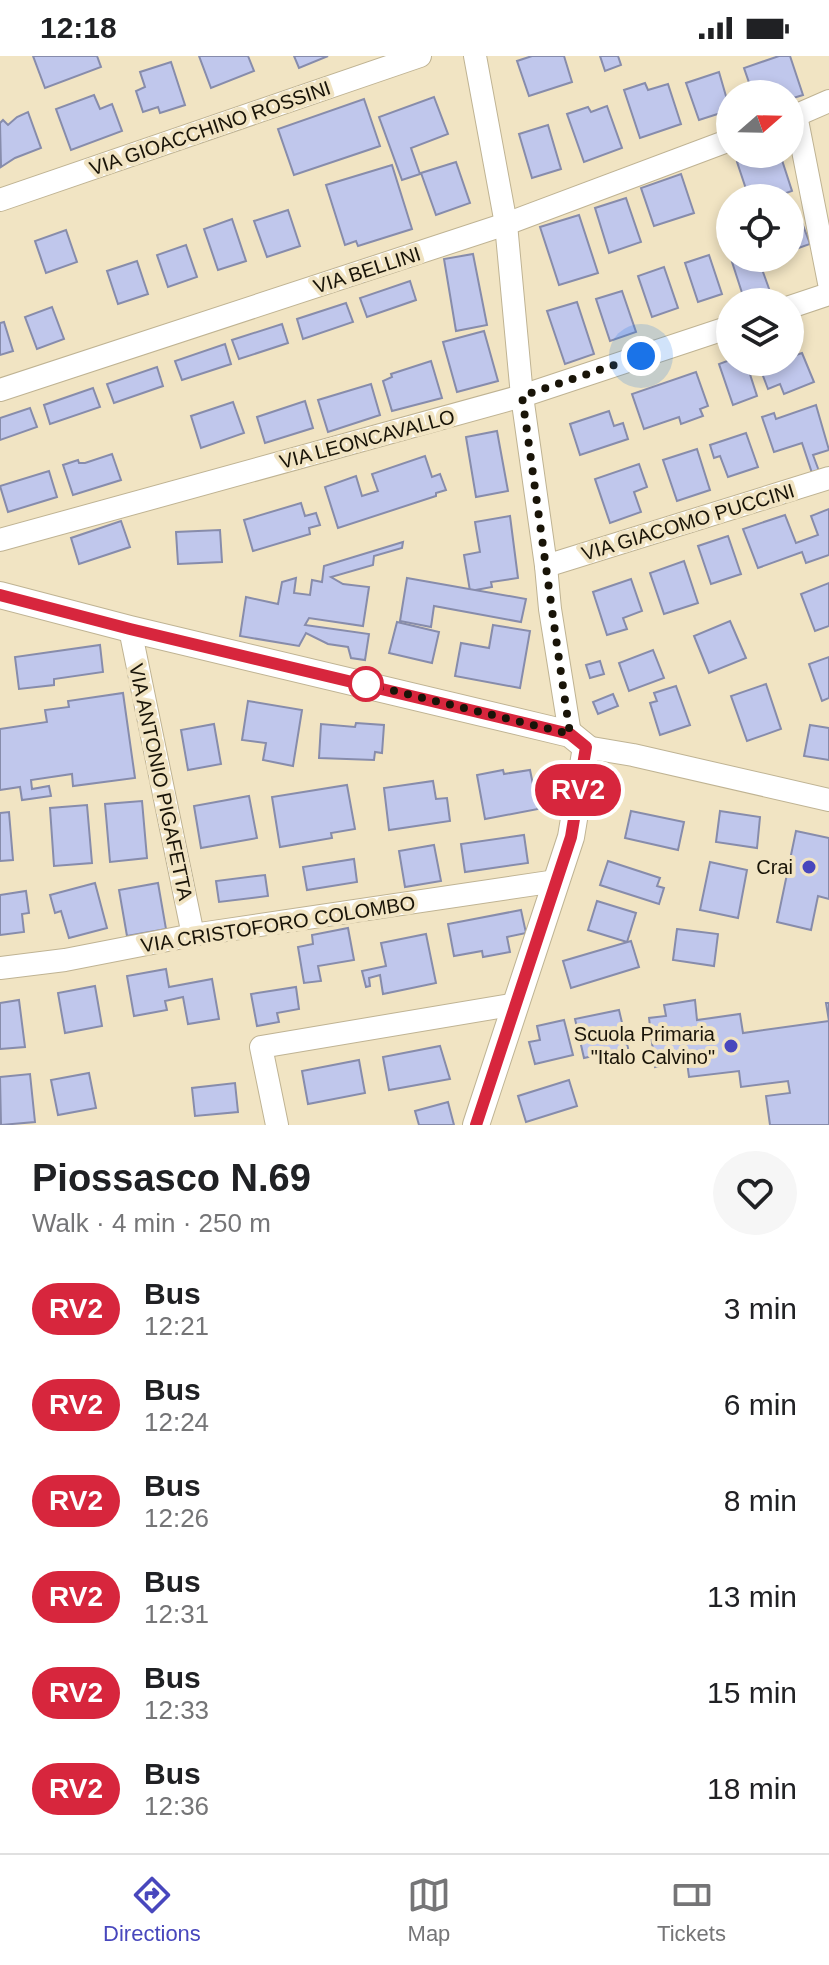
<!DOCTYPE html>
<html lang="en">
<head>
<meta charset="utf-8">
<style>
	body { margin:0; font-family:Arial,sans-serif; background:#f6f6f6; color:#202124; height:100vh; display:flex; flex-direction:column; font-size:30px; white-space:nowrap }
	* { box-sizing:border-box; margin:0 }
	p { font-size:26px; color:#757577 }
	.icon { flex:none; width:44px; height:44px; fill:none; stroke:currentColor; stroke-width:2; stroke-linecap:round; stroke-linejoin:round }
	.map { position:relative; height:1069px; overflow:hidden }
	.sheet { display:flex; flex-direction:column; background:#fff; flex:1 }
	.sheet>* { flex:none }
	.badge { padding:0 16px; border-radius:26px; font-size:28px; line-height:52px }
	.needle { width:52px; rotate:70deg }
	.fabs { position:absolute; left:716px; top:24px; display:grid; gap:16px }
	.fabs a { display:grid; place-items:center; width:88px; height:88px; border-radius:50%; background:#fff; box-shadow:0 4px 12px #0003; font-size:40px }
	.you { position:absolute; width:40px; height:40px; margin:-20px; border:6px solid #fff; border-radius:50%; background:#1a73e8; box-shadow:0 0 0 12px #1a73e833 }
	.map>.badge { position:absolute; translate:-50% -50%; box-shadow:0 0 0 4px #fff }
	.round { display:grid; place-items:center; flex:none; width:84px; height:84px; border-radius:42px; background:#f6f6f6 }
	.summary { display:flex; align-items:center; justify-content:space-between; height:136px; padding:0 32px }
	h1 { font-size:38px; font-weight:800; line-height:60px }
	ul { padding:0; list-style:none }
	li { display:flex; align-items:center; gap:24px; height:96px; padding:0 32px }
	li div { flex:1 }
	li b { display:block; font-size:30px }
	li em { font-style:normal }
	li .badge { min-width:88px; font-weight:700; text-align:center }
	.status { display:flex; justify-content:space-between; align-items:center; height:56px; padding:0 40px; background:#fff; direction:ltr }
	.status svg { height:22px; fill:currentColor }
	.tabs { display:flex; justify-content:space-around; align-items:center; height:112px; border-top:2px solid #e0e0e0; background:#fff; font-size:22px; color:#757577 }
	.tabs a { display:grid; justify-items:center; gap:4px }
	.tabs .active { color:#4847bd }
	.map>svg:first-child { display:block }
	.building { fill:#c0c7ec; stroke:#878cab; stroke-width:2 }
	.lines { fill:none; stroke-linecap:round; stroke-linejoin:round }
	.minor-casing { stroke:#bfb393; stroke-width:24 }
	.tertiary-casing { stroke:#bfb393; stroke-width:28 }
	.minor { stroke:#fff; stroke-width:22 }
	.tertiary { stroke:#fff; stroke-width:26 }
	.line-casing { stroke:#fff; stroke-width:18 }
	.line { stroke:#d7263d; stroke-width:12 }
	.walk { stroke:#191408; stroke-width:8; stroke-dasharray:0 14.4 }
	.stop-dot { fill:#fff; stroke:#d7263d; stroke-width:4 }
	.poi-dot { fill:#4847bd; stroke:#f1e4c3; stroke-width:3 }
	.labels { text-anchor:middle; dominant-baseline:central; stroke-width:8; stroke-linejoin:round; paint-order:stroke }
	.street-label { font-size:20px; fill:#191408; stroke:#f1e4c3 }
	.poi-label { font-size:20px; fill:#191408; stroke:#f1e4c3; text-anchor:end }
</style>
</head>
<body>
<div class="status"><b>12:18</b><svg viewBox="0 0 49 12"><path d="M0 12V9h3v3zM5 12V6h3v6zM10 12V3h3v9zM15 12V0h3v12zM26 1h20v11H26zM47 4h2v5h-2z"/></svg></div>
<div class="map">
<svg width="829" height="1069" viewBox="0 0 829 1069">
	<rect width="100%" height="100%" fill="#f1e4c3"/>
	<!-- building -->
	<g class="building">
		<path d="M33 0H97L101 11 45 32Z"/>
		<path d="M199 0H248L254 15 211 32Z"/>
		<path d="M294 0H328L299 12Z"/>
		<path d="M532 0H564L572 26 529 40 517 5Z"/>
		<path d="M600 0H618L621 9 605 15Z"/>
		<path d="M779 0H790L803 39 790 43V38H753L744 12Z"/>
		<path d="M171 6 185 49 160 57 158 51 143 56 136 35 145 31 140 16Z"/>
		<path d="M719 16 730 54 699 64 686 27Z"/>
		<path d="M645 27 648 34 668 28 681 68 640 82 624 34Z"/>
		<path d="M94 39 100 53 112 48 122 75 71 94 56 53Z"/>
		<path d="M434 41 448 78 411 92 420 118 402 124 379 61Z"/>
		<path d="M364 43 380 90 294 119 278 73Z"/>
		<path d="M607 50 622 92 584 106 567 58 588 51 591 56Z"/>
		<path d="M28 56 41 92 15 102 1 111 0 67 3 64 8 69 17 61Z"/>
		<path d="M548 69 561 113 532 122 519 78Z"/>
		<path d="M762 98H780L792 135 772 142H749L737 106Z"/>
		<path d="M456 106 470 147 436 159 421 117Z"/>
		<path d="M392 109 412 173 358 190 356 185 345 189 326 129Z"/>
		<path d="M681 118 694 157 654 170 641 132Z"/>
		<path d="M626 142 641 186 609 197 595 152Z"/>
		<path d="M288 154 300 190 267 201 254 165Z"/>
		<path d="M798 156 810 188 790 195V159Z"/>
		<path d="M579 159 598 217 559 229 540 171Z"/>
		<path d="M232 163 246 205 218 214 204 173Z"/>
		<path d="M66 174 77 206 46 217 35 185Z"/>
		<path d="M186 189 197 221 168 231 157 199Z"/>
		<path d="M473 198 487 269 456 275 444 203Z"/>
		<path d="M709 199 722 238 698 246 685 207Z"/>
		<path d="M744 202H758L772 241 757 246H745L732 206Z"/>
		<path d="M137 205 148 238 118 248 107 215Z"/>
		<path d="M664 211 678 252 652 261 638 220Z"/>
		<path d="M410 225 416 244 367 261 360 242Z"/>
		<path d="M622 235 636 276 610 285 596 243Z"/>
		<path d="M577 246 594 298 565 308 547 255Z"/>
		<path d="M346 247 353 266 303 283 297 263Z"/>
		<path d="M52 251 64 283 37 293 25 261Z"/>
		<path d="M4 266 13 295 0 299V267Z"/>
		<path d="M282 268 288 287 239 303 232 284Z"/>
		<path d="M484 275 498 325 457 336 443 286Z"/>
		<path d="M225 288 231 308 182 324 175 305Z"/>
		<path d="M802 297 814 326 784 338 780 328 768 333 760 312 775 306H790V301Z"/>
		<path d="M730 304V306H746L757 340 733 349 719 308Z"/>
		<path d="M431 305 442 342 392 355 383 325 392 321 391 318Z"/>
		<path d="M157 311 163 330 114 347 107 328Z"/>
		<path d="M696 316 708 350 700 353 703 360 681 368 679 361 644 373 632 338Z"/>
		<path d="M371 328 380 359 328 376 318 344Z"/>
		<path d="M93 332 100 351 50 368 44 349Z"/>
		<path d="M305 345 313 372 265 387 257 361Z"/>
		<path d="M233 346 244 377 201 392 191 360Z"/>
		<path d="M816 349 829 394 813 399 819 415 812 417 802 387 774 396 762 361 774 357 776 363Z"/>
		<path d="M30 352 37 371 0 384V362Z"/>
		<path d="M609 355 614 370 623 367 628 383 580 399 570 368Z"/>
		<path d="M497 375 508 435 476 441 466 381Z"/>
		<path d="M746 377 758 411 728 421 720 400 714 402 710 389Z"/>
		<path d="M697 393 710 434 677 445 663 404Z"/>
		<path d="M112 398 121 424 73 439 63 409 78 404 79 407H85Z"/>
		<path d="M425 400 432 421 440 418 446 434 436 437V440L338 472 325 431 356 420 362 440 378 435 372 418Z"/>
		<path d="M639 408 647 431 634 436 641 456 610 467 595 423Z"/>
		<path d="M49 415 57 441 8 456 0 430Z"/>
		<path d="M301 447 305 460 316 457 320 469 309 472 310 478 253 495 244 464Z"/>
		<path d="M829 453V499L806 507 802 496 758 512 743 473 785 459 796 487 818 479 811 460Z"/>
		<path d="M510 460 518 522 491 526 492 531 470 535 464 499 480 496 475 466Z"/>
		<path d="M121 465 130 491 79 508 71 482Z"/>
		<path d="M220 474 222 506 178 508 176 476Z"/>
		<path d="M728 480 741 518 711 528 698 490Z"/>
		<path d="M403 486 402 492 374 500 373 509 331 521 343 528 369 531 363 570 309 562 305 569 369 578 365 604 351 602 348 591 328 588 306 577 299 590 240 580 246 541 278 548 282 526 296 522 294 537 310 539 312 524 322 526 324 510Z"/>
		<path d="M684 505 698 547 664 558 650 517Z"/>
		<path d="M407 522 526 543 521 566 434 550 431 571 400 565Z"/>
		<path d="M631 523 642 555 623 562 627 573 607 579 593 536Z"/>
		<path d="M829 527V570L815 575 801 538Z"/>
		<path d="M730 565 746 602 709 617 694 580Z"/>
		<path d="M397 566 439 576 432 607 389 597Z"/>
		<path d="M493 569 530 575 520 632 455 620 461 587 489 592Z"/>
		<path d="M100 589 103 616 54 623V629L19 633 15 601Z"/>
		<path d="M653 594 664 622 629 635 619 607Z"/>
		<path d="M829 601V642L822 645 809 608Z"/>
		<path d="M600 605 604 618 590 622 586 609Z"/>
		<path d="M766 628 781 673 747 685 731 640Z"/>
		<path d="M676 630 690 669 660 679 650 647 657 645 654 637Z"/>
		<path d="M123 637 135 722 73 730 72 718 31 724 32 733 49 730 51 740 22 744 20 731 0 734V673L47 666 45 654 69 651 68 645Z"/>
		<path d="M613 638 618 650 598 658 593 646Z"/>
		<path d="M248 645 302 654 293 710 263 704 266 687 242 684Z"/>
		<path d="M356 667 384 669 382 697 375 696 374 704 319 702 321 668 355 671Z"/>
		<path d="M214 668 221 708 188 714 181 674Z"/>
		<path d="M810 669 829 672V704L804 700Z"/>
		<path d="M503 714 504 718 530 714 538 753 485 763 477 719Z"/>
		<path d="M433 725 436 743 447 742 450 765 389 774 384 732Z"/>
		<path d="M347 729 355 773 331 777 332 782 280 791 272 741Z"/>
		<path d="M249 740 257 782 201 792 194 750Z"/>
		<path d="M142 745 147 802 110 806 105 748Z"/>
		<path d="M87 749 92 807 54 810 50 752Z"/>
		<path d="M631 755 684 766 678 794 625 782Z"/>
		<path d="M720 755 760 761 757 792 716 786Z"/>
		<path d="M9 756 13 804 0 805V757Z"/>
		<path d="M796 775 829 782V843L818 840 811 874 777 866Z"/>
		<path d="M524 779 528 807 465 816 461 788Z"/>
		<path d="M434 789 441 825 405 831 399 795Z"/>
		<path d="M354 803 357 826 307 834 303 811Z"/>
		<path d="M608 805 660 822 657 830 664 832 659 848 600 829Z"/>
		<path d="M710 806 747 814 738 862 700 854Z"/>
		<path d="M265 819 268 840 219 846 216 825Z"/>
		<path d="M95 827 107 872 69 882 61 855 55 857 50 839Z"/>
		<path d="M158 827 166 873 127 880 119 834Z"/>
		<path d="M26 835 29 857 22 858 24 876 0 879V839Z"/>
		<path d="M597 845 636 857 627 886 588 874Z"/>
		<path d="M521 854 526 877 507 881 510 896 483 901 482 895 454 900 448 868Z"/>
		<path d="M348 872 354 904 318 910 321 925 304 927 298 891 313 888 312 879Z"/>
		<path d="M677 873 718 878 714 910 673 904Z"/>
		<path d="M426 878 436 927 383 938 380 919 369 922 370 930 366 931 362 915 386 910 381 887Z"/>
		<path d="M631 885 639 911 571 932 563 905Z"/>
		<path d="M166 913 169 931 212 923 219 963 188 968 183 941 165 945 167 954 134 960 127 920Z"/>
		<path d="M95 930 102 970 65 977 58 937Z"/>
		<path d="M296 931 299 953 277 957 279 966 257 970 251 938Z"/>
		<path d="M19 944 25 991 0 993V947Z"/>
		<path d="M695 944 697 964 740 958 743 977 829 965 826 947H829V1069H770L766 1040 790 1037 788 1025 741 1031 739 1015 689 1021 687 1006 655 1011 649 962 666 960 664 949Z"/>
		<path d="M619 954 628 992 584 1002 575 963Z"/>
		<path d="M564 964 573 999 535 1008 529 986 540 984 537 970Z"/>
		<path d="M440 990 450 1023 389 1034 383 1001Z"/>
		<path d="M359 1004 365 1037 308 1048 302 1015Z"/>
		<path d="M89 1017 96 1052 58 1059 51 1024Z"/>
		<path d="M30 1018 35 1066 1 1069 0 1021Z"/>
		<path d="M569 1024 577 1050 526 1066 518 1040Z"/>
		<path d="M235 1027 238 1056 195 1060 192 1032Z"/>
		<path d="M448 1046 454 1069H419L415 1055Z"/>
	</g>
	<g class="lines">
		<!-- minor casing -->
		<g class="minor-casing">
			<g id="minor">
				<path d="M475 0 506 168 522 340 546 510 550 553 570 678"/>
				<path d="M796 59 829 227"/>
				<path d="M790 62 829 45"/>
				<path d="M0 144 420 0"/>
				<path d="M790 251 829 238"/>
				<path d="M0 334 506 168 730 84"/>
				<path d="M0 484 522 340 730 271"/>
				<path d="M546 510 829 422"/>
				<path d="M130 573 193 879"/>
				<path d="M586 691 633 699 829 744"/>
				<path d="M0 912 65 904 193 879 556 825"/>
				<path d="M277 1069 261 991 517 948"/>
			</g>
		</g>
		<!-- tertiary casing -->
		<g class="tertiary-casing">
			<path id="tertiary" d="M0 539 130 573 570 678 586 691 571 781 476 1069"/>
		</g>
		<!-- minor -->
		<use href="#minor" class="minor"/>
		<!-- tertiary -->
		<use href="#tertiary" class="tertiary"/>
	</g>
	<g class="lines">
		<!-- line casing -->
		<g class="line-casing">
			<path id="line" d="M0 539 130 573 570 678 586 691 571 781 476 1069"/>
		</g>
		<!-- line -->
		<use href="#line" class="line"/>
		<!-- walk -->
		<path class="walk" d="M366 628 570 678C553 565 538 452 522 340L641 300"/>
	</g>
	<!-- markers -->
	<circle class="stop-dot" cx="366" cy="628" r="16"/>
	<g class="poi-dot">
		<circle cx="809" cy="811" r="8"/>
		<circle cx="731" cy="990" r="8"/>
	</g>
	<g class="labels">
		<!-- street labels -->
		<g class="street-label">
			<text transform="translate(210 72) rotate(-19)">VIA GIOACCHINO ROSSINI</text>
			<text transform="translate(367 214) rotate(-18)">VIA BELLINI</text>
			<text transform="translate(367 383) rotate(-15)">VIA LEONCAVALLO</text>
			<text transform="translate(688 466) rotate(-17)">VIA GIACOMO PUCCINI</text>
			<text transform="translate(161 726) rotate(78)">VIA ANTONIO PIGAFETTA</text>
			<text transform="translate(278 868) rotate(-9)">VIA CRISTOFORO COLOMBO</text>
		</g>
		<!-- poi labels -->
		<g class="poi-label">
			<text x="793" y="811">Crai</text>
			<text x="715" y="978">Scuola Primaria<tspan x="715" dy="23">"Italo Calvino"</tspan></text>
		</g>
	</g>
</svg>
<div class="fabs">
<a><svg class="needle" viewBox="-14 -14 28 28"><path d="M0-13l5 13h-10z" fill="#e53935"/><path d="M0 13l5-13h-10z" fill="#757577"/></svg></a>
<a><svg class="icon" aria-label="locate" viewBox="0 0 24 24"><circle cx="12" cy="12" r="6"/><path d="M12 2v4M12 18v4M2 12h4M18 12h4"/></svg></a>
<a><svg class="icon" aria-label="layers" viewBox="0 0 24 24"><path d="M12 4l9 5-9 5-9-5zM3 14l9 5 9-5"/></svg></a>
</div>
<div class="you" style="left:641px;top:300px"></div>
<b class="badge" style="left:578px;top:734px;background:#d7263d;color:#fff">RV2</b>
</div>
<section class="sheet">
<div class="summary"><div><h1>Piossasco N.69</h1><p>Walk · 4 min · 250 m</p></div><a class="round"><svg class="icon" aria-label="heart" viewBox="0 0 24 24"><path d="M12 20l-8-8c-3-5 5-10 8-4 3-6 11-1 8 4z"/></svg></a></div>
<ul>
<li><span class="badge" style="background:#d7263d;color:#fff">RV2</span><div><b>Bus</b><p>12:21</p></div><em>3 min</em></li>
<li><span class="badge" style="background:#d7263d;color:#fff">RV2</span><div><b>Bus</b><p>12:24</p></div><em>6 min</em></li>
<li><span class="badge" style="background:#d7263d;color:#fff">RV2</span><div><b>Bus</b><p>12:26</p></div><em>8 min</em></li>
<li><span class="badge" style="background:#d7263d;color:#fff">RV2</span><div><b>Bus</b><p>12:31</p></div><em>13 min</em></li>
<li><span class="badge" style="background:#d7263d;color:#fff">RV2</span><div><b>Bus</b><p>12:33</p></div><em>15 min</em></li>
<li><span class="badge" style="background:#d7263d;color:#fff">RV2</span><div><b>Bus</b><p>12:36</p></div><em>18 min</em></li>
</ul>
</section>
<nav class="tabs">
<a class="active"><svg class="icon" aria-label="directions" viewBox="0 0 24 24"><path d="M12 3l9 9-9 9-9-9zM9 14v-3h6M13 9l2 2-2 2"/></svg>Directions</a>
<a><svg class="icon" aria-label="map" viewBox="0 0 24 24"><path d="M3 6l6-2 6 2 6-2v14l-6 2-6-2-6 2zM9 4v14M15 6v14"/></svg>Map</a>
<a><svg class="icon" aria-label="tickets" viewBox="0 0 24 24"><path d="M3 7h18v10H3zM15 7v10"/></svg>Tickets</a>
</nav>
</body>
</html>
